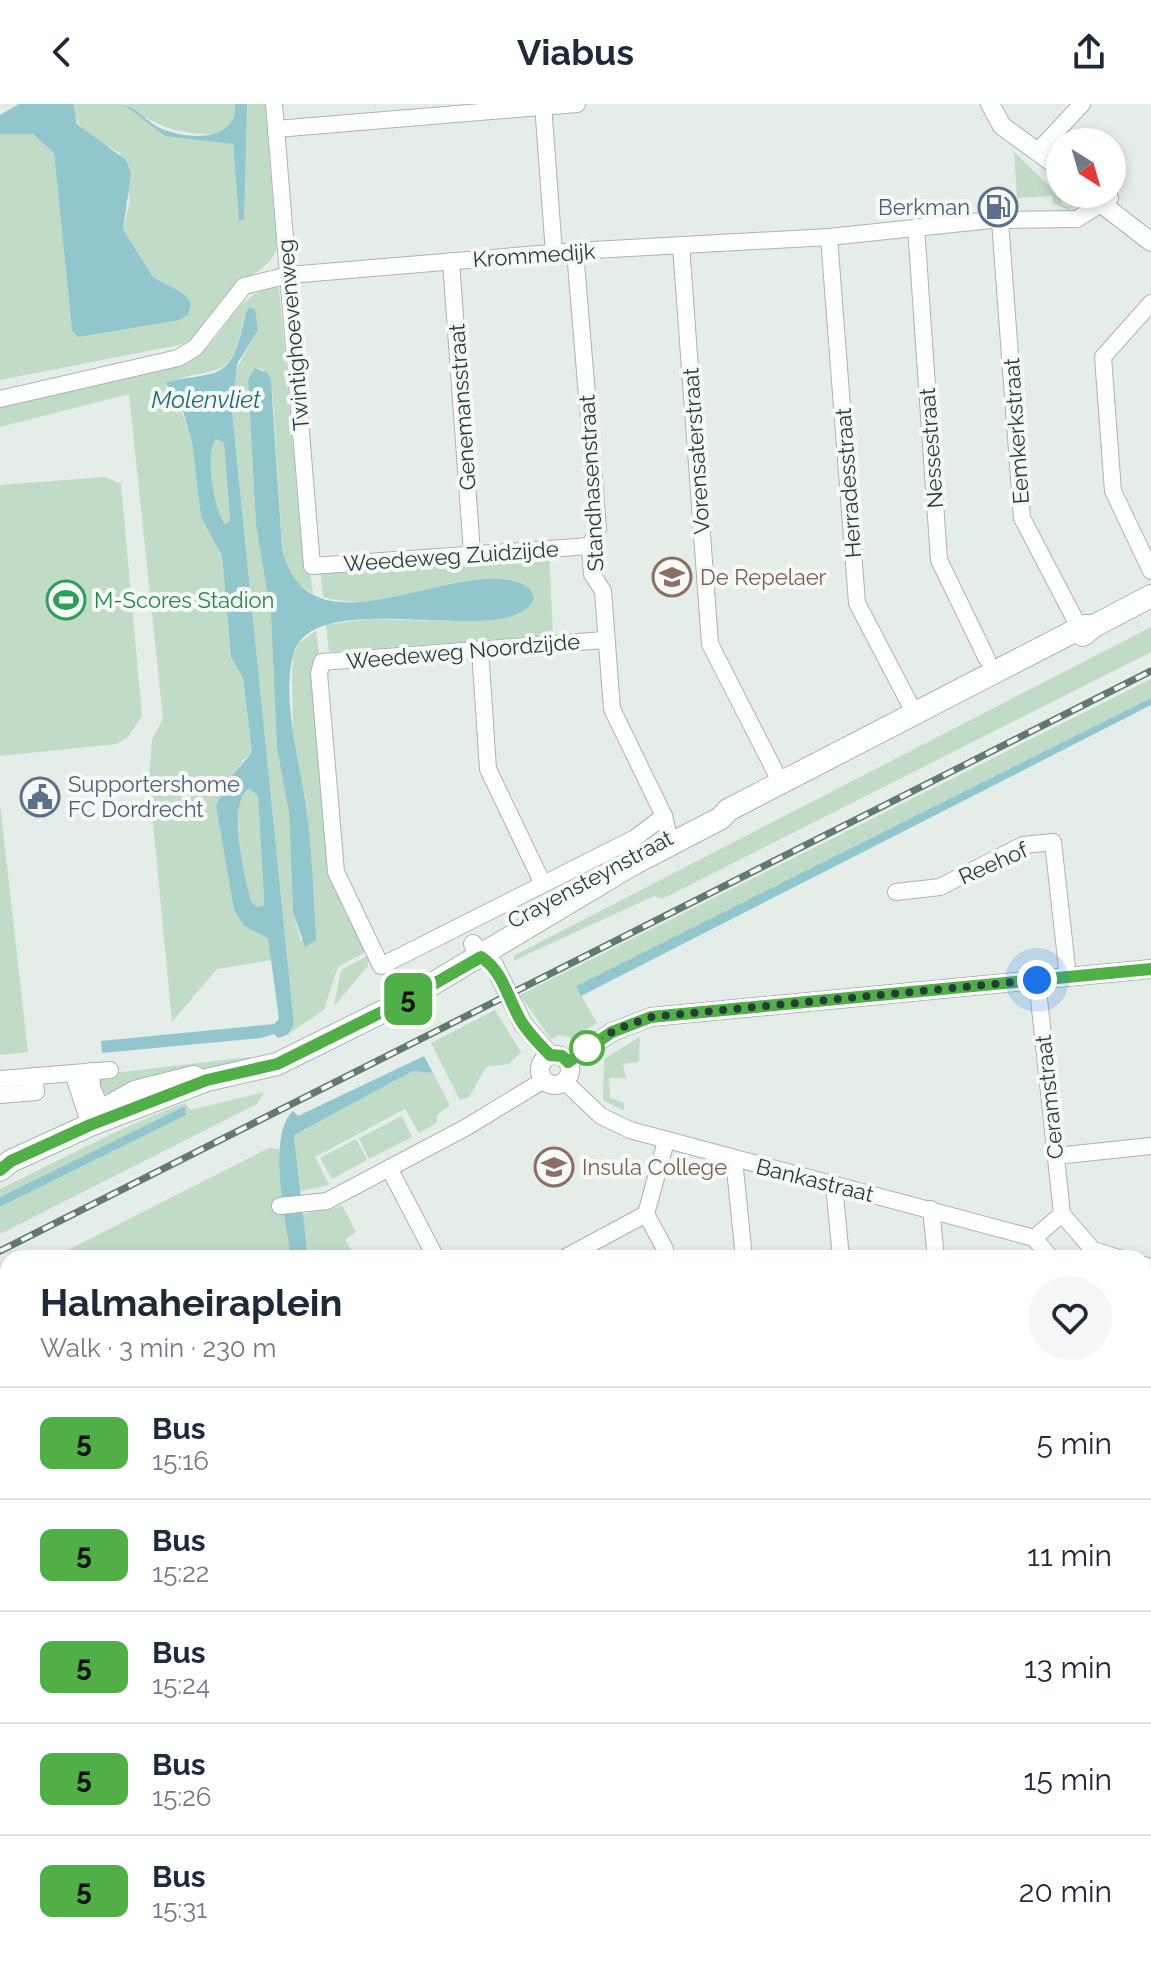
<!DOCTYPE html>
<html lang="en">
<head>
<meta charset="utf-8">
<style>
	body { margin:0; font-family:Raleway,sans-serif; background:#f6f6f7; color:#1f2937; height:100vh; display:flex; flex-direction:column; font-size:30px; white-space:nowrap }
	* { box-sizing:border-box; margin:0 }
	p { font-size:26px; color:#747a83 }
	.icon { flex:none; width:44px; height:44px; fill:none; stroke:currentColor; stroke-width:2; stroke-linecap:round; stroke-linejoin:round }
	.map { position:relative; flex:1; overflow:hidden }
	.details { position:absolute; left:0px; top:1146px; width:1152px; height:712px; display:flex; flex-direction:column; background:#fff; border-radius:24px 24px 0 0; box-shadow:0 4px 12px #0003 }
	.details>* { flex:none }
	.badge { padding:0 16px; border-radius:12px; font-size:28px; line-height:52px }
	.needle { width:52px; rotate:143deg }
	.tools { position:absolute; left:1046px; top:24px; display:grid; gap:16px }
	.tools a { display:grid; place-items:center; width:80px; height:80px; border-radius:50%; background:#fff; box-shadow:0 4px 12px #0003; font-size:40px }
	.you { position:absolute; width:40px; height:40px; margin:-20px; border:6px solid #fff; border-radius:50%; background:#1a73e8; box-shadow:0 0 0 12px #1a73e833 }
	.map>.badge { position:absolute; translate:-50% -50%; box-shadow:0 0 0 4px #fff }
	.round { display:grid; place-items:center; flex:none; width:84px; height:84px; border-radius:42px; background:#f6f6f7 }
	.headline { display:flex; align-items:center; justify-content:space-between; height:136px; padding:0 40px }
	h1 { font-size:38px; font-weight:700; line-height:60px }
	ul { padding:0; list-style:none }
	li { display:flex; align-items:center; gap:24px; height:112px; padding:0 40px; border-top:2px solid #e0e1e3 }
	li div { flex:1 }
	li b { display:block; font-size:30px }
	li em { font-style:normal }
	li .badge { min-width:88px; font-weight:700; text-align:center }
	header { display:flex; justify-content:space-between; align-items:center; height:104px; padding:0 40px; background:#fff; font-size:36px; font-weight:700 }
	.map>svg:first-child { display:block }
	.green { fill:#c0dcc7 }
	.water { fill:#92c6cd; fill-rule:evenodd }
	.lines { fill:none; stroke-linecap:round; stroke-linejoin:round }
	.minor-casing { stroke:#a8b5b0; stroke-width:18 }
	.tertiary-casing { stroke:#a8b5b0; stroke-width:20 }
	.secondary-casing { stroke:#a4b8b0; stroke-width:24 }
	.minor { stroke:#fff; stroke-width:16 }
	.tertiary { stroke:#fff; stroke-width:18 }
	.secondary { stroke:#fff; stroke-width:22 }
	.rail-casing { stroke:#607971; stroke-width:7 }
	.rail { stroke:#f6faf7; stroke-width:4; stroke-dasharray:12; stroke-linecap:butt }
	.line-casing { stroke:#fff; stroke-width:18 }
	.line { stroke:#50af46; stroke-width:12 }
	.walk { stroke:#263e36; stroke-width:8; stroke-dasharray:0 14.4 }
	.stop-dot { fill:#fff; stroke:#50af46; stroke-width:4 }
	.labels { text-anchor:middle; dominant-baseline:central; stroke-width:8; stroke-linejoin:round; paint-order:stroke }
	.service-label { font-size:22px; fill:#4e5e75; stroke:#f6faf7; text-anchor:end }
	.street-label { font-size:22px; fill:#263e36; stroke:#f6faf7 }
	.education-label { font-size:22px; fill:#785e54; stroke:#f6faf7; text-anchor:start }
	.leisure-label { font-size:22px; fill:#27864d; stroke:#f6faf7; text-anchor:start }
	.water-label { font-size:24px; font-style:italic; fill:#246a75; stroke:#f6faf7 }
</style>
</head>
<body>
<header><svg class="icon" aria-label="back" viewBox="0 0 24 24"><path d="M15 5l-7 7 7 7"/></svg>Viabus<svg class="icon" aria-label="share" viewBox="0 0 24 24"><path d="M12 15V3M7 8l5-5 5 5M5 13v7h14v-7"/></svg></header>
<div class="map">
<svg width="1151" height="1858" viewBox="0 0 1151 1858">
	<rect width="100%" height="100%" fill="#e5ede9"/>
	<!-- green -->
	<g class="green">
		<path d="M73 0H123L164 30 233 40 239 117 247 0H265L277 145C261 174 249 167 230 187 213 205 205 227 184 240L0 276V30H33L54 49 72 226 191 200 183 190 153 173 123 125 130 97 120 49C99 37 73 27 73 0Z"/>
		<path d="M127 0H235C237 14 230 22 220 30 182 31 156 24 127 0Z"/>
		<path d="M1014 48 1063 95 1061 100 1069 104 1072 101 1069 106 1053 99 1052 92 1017 94Z"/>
		<path d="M272 182 279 184 303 458 310 466 313 490 292 475 282 444 273 292 263 265 256 264 248 276 256 421 271 512 277 645 289 709 293 808 301 838 315 807 307 706 293 632 292 571 293 551 299 539 316 527 319 549 314 553 329 762 343 804 367 847 338 863 324 906 287 931 294 921 232 307 234 269 254 233 244 213C230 285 216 258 165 280L167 286 175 288 192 338 201 413 222 452 231 553 243 574 252 648 243 656 216 702 234 806 244 822 268 833 273 856 217 865 172 918 149 677 152 635 163 615 129 290 0 323V303L186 260C226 238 227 197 272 182Z"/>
		<path d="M216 335 224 339 230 417 225 420C213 403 203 353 216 335Z"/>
		<path d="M105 373 121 380 142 612 127 634 116 640 0 652V381Z"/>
		<path d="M549 448 553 531 329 548 326 521 368 515 452 517 472 476C422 483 372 508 323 493L320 465Z"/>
		<path d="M1151 523V548L662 795 654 792 513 857 515 851Z"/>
		<path d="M1151 575V594L576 882 597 919 572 934 561 931 551 935 520 891Z"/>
		<path d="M250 685 258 691 264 795V801L257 803 251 798C243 764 235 728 240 693Z"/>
		<path d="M0 700 28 948 0 951Z"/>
		<path d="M369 851 368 862 334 902 341 866Z"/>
		<path d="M495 906 521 948 509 960 486 963 469 993 460 996 431 939Z"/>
		<path d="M640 933 639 958 623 960 626 974H609L610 994 624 999V1007L603 996 604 955Z"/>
		<path d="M250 953V958L172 969 109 990 101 988 96 977 105 970Z"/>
		<path d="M413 967 433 969 450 1001 437 1011V1019L419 1029 405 1005 315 1053 329 1081 301 1087 294 1031Z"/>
		<path d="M264 988 257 1000 0 1130V1103L186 1011 185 1002 0 1093V1085C61 1055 121 1023 185 999L191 1006Z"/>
		<path d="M402 1012 412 1033 369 1055 359 1034Z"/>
		<path d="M356 1035 367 1056 332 1075 320 1054Z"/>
		<path d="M269 1044 279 1045 291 1154H52Z"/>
		<path d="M342 1101 356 1128 345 1135 355 1154H308L303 1111C315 1105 328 1108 342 1101Z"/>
		<path d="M8 1186 6 1686 8 1699 0 1690V1190Z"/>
	</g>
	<!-- water -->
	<g class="water">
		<path d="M19 0H73L77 20 126 56 131 70 123 125 153 173 184 190 191 199 188 211 179 216 78 233 72 226 54 49 33 30H0V11Z"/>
		<path d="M123 0C137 4 147 18 160 24 186 36 238 39 235 0H247L244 115 239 117 233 40 165 32Z"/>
		<path d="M248 204 255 205 258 226 237 260 232 307 294 921 287 931 278 934 274 930 261 934 102 949 101 937 274 920 279 915 268 834 244 822 234 806 216 702 227 678 252 648 243 574 231 553 222 452 201 413 192 338 180 297 165 279C182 273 198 274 214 269 239 262 240 224 248 204ZM216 335 224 339 230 417 225 420C214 406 204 350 216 335ZM250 685 258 692 264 795V801L257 803 251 798C246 776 225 695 250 685Z"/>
		<path d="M255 264 268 269 271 276 282 444C307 555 443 459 513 477 524 480 532 483 534 495 509 549 313 477 293 551 281 596 301 663 307 709 312 751 314 794 316 836L305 843 293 808 289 709 277 645 271 512 256 421 248 276Z"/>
		<path d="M1151 594V601L581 892 576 882Z"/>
		<path d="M424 952 433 969 413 967 294 1031 308 1154H291C287 1120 266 1031 293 1007L298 1012Z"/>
		<path d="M185 1002 186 1011 0 1103V1093Z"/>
		<path d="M8 1839V1850H356L354 1858H56L54 1854 36 1858H0V1842Z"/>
		<path d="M487 1850H1025L1029 1858H485Z"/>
	</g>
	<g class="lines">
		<!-- minor casing -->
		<g class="minor-casing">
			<g id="minor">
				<path d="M274 0 312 462 590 442"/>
				<path d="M543 0 554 149"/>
				<path d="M276 25 577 0"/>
				<path d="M1037 48 1082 0"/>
				<path d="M1000 117 1022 414 1080 525"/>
				<path d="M916 123 939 456 987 555"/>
				<path d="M829 133 857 499 915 610"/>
				<path d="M681 141 710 540 781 679"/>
				<path d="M575 147 598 424 590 442 592 470 603 487 612 605 664 712 671 740"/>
				<path d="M451 157 472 449"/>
				<path d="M1151 199 1103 253 1113 387 1151 467"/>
				<path d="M0 295 178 254 195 244 244 182 289 171 575 147 829 133 991 116 1077 115 1110 94"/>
				<path d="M604 536 322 558 319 569 336 768 381 862 635 734 664 712"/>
				<path d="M480 545 488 665 543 780"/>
				<path d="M896 788 940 783 1023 741 1053 738 1068 873"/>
				<path d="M1037 876 1062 1110"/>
				<path d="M91 967 92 984 102 1006"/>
				<path d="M73 969 90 1021"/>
				<path d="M0 975 110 966"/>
				<path d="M564 977 601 1012 630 1026 1034 1134"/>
				<path d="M0 991 36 988 34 972"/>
				<path d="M1056 1052 1151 1042"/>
				<path d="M734 1055 744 1154"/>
				<path d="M389 1064 436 1154"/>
				<path d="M834 1081 841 1154"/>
				<path d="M280 1102 327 1097 465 1024 544 976"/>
				<path d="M931 1105 936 1154"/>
				<path d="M1062 1110 1093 1146"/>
				<path d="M1034 1134 1062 1110"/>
				<path d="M1034 1134 1051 1154"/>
				<path d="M1093 1146 1119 1154"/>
				<path d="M564 1154 646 1110"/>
				<path d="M665 1154V1145L646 1110 666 1037"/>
				<path d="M1144 1161 1151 1163"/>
				<path d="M1144 1382 1151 1380"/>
				<path d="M1144 1444 1151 1443"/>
				<path d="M1144 1695H1151"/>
				<path d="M1064 1850V1858"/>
			</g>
		</g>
		<!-- tertiary casing -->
		<g class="tertiary-casing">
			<g id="tertiary">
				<path d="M990 0 1002 22 1060 64"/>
				<path d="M1089 90 1151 138"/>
				<path d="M473 840 481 853 494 861 523 920 550 951"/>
				<circle cx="555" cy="966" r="15"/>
				<path d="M568 958 612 928 651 913 1151 865"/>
				<path d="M0 1758 8 1755"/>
				<path d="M1144 1814 1151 1815"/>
			</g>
		</g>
		<!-- secondary casing -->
		<g class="secondary-casing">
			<g id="secondary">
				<path d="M1083 531 1094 522 1151 492"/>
				<path d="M103 1006 135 988 194 973"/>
				<path d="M0 1066 11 1057 90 1021 207 976 277 960 404 897 631 761 721 714 728 706 1084 522H1094"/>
			</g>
		</g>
		<!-- minor -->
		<use href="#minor" class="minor"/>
		<!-- tertiary -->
		<use href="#tertiary" class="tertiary"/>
		<!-- secondary -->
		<use href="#secondary" class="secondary"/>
		<!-- rail casing -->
		<g class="rail-casing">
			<path id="rail" d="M0 1147 1151 567"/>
		</g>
		<!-- rail -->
		<use href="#rail" class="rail"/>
	</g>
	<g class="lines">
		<!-- line casing -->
		<g class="line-casing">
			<path id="line" d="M0 1066 11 1057 90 1021 207 976 277 960 404 897 481 853C503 867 508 895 521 917 529 930 540 941 550 951L562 952 568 958 612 928 651 913 1151 865"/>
		</g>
		<!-- line -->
		<use href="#line" class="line"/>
		<!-- walk -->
		<path class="walk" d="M587 944 617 925 651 913 1037 876"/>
	</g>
	<!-- icons -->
	<defs>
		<g id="fuel-ring" transform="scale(2)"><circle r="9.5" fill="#f6faf7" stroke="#5c6f8a" stroke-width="1.5"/><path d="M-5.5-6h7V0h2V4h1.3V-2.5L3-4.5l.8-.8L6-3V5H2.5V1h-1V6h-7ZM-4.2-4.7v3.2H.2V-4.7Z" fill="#5c6f8a"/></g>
		<g id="school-ring" transform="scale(2)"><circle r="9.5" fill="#f6faf7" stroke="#8d6e63" stroke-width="1.5"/><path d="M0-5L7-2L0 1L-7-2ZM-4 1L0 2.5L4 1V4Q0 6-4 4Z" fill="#8d6e63"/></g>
		<g id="stadium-ring" transform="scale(2)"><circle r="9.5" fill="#f6faf7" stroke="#2e9e5b" stroke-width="1.5"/><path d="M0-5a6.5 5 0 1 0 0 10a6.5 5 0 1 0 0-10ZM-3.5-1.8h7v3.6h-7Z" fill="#2e9e5b"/></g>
		<g id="civic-ring" transform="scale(2)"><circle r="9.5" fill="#f6faf7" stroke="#5c6f8a" stroke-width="1.5"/><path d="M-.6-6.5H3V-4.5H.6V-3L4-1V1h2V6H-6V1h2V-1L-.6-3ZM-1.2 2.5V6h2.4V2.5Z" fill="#5c6f8a"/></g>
	</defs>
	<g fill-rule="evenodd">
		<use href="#fuel-ring" x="998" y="103"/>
		<use href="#school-ring" x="672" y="473"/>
		<use href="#stadium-ring" x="66" y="496"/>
		<use href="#civic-ring" x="40" y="693"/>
		<use href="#school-ring" x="554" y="1063"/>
	</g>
	<!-- markers -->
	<circle class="stop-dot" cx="587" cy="944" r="16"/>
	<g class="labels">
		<!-- service labels -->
		<g class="service-label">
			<text x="970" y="103">Berkman</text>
			<text x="68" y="680" text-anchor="start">Supportershome<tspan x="68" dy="25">FC Dordrecht</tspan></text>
		</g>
		<!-- street labels -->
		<g class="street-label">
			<text transform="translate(534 151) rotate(-4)">Krommedijk</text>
			<text transform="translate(293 231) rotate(-95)">Twintighoevenweg</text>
			<text transform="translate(462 303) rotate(-94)">Genemansstraat</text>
			<text transform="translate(1016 327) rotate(-94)">Eemkerkstraat</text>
			<text transform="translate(931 344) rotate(-94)">Nessestraat</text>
			<text transform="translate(696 347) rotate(-94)">Vorensaterstraat</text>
			<text transform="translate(591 379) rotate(-93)">Standhasenstraat</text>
			<text transform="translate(848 379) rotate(-94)">Herradesstraat</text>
			<text transform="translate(451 452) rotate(-4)">Weedeweg Zuidzijde</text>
			<text transform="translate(463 547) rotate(-5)">Weedeweg Noordzijde</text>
			<text transform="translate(993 759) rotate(-24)">Reehof</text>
			<text transform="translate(590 775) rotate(-28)">Crayensteynstraat</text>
			<text transform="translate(1049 993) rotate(-96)">Ceramstraat</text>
			<text transform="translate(815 1076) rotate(14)">Bankastraat</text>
		</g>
		<!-- education labels -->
		<g class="education-label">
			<text x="700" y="473">De Repelaer</text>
			<text x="582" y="1063">Insula College</text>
		</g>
		<!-- leisure labels -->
		<g class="leisure-label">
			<text x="94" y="496">M-Scores Stadion</text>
		</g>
		<!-- water labels -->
		<g class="water-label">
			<text x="206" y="295">Molenvliet</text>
		</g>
	</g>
</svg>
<div class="tools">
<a><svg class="needle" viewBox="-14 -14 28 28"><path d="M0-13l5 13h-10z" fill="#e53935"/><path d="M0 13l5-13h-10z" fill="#747a83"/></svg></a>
</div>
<div class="you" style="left:1037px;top:876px"></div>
<b class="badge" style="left:408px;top:895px;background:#50af46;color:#111">5</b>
<section class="details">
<div class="headline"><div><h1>Halmaheiraplein</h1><p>Walk · 3 min · 230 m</p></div><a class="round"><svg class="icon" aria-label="heart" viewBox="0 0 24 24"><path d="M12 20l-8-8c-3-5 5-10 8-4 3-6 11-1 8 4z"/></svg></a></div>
<ul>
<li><span class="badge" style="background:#50af46;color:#111">5</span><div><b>Bus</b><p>15:16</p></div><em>5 min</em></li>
<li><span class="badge" style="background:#50af46;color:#111">5</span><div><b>Bus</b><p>15:22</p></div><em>11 min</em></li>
<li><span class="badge" style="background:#50af46;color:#111">5</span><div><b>Bus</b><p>15:24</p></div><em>13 min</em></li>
<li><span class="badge" style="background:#50af46;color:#111">5</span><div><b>Bus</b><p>15:26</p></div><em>15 min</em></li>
<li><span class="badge" style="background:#50af46;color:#111">5</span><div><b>Bus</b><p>15:31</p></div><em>20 min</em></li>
</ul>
</section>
</div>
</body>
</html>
